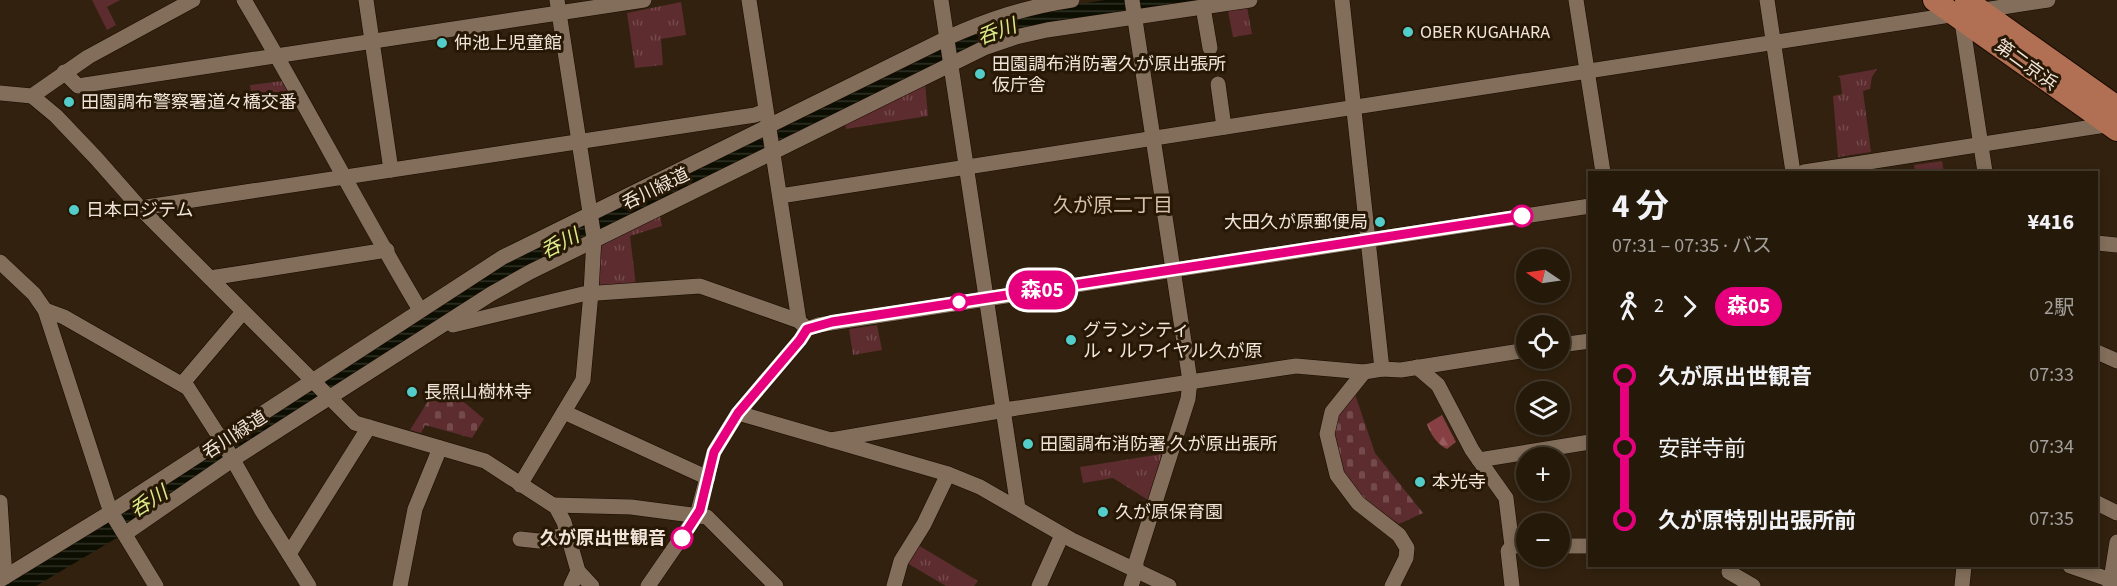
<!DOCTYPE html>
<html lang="ja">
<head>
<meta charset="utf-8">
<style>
	body { margin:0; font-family:"Source Sans 3","Noto Sans JP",sans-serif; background:#2d2213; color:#f1f3f6; height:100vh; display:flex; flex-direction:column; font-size:22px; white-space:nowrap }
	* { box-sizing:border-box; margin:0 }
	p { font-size:20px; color:#a3a09c }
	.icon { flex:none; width:33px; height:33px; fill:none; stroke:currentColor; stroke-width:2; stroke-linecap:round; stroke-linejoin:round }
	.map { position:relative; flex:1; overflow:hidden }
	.side { position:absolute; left:1588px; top:171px; width:510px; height:396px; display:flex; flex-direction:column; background:#25190a; border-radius:0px; box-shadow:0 3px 9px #0003,0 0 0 2px #42382b }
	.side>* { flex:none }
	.badge { padding:0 12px; border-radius:20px; font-size:21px; line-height:39px }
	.needle { width:39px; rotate:283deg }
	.buttons { position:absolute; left:1516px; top:249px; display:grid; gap:12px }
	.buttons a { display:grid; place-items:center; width:54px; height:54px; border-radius:50%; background:#25190a; box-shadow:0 3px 9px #0003,0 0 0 2px #42382b; font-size:30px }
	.map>.badge { position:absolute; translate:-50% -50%; box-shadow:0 0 0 3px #fff }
	.legs { display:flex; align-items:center; gap:9px; height:66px; padding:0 24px; font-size:20px }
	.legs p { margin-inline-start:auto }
	.summary { display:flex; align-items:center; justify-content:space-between; height:102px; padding:0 24px }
	h1 { font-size:33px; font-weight:700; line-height:45px }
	ul { padding:0 24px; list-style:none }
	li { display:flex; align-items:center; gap:21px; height:72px; font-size:22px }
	li i { display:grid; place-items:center; width:9px; height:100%; margin:0 8px; background:currentColor }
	li i::after { content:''; width:15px; height:15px; margin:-8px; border:4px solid; border-radius:50%; background:#25190a }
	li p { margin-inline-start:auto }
	li:first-child i { background:linear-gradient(#0000 50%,currentColor 0) }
	li:last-child i { background:linear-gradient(currentColor 50%,#0000 0) }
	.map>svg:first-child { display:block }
	.grass { fill:url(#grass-tufts) }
	.forest { fill:url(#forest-firs) }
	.cemetery { fill:url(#cemetery-stones) }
	.pitch { fill:#5c2c2f }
	.water { fill:url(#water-rules) }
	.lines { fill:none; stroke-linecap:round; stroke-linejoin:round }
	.minor-casing { stroke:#180a00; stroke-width:16 }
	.highway-casing { stroke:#180a00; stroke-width:24 }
	.minor { stroke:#826e5a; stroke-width:15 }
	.highway { stroke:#b16f53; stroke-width:22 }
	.line-1-casing { stroke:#fff; stroke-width:14 }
	.line-1 { stroke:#e6007e; stroke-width:9 }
	.poi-dot { fill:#53cdc9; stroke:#271705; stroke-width:2 }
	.stop-1-dot { fill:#fff; stroke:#e6007e; stroke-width:3 }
	.labels { text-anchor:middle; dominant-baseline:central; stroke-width:6; stroke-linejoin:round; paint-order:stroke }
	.poi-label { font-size:18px; fill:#f1e5da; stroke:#271705; text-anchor:start }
	.street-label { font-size:18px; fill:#f1e5da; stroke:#271705 }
	.stop-label { font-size:18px; font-weight:bold; fill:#f1e5da; stroke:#271705; text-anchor:end }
	.water-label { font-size:20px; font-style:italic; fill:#daec88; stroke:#271705 }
	.neighbourhood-label { font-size:20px; fill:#d7c1ab; stroke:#271705 }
</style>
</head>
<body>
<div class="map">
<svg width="2117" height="586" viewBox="0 0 2117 586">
	<defs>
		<pattern id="grass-tufts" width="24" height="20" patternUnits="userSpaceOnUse" patternTransform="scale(1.5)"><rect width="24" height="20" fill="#5c2c2f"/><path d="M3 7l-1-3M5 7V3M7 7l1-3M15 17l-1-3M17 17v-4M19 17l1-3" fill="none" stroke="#744a4d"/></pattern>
		<pattern id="forest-firs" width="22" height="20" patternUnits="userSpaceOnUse" patternTransform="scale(1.5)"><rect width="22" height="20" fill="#863f43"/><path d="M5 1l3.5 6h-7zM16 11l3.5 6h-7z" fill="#985b5e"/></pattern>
		<pattern id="cemetery-stones" width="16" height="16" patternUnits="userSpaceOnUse" patternTransform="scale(1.5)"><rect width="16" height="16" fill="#5c2c2f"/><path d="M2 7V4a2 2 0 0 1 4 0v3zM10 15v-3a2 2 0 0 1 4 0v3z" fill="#744a4d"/></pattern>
		<pattern id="water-rules" width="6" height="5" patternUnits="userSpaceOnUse" patternTransform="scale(1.5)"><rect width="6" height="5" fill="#0b0e00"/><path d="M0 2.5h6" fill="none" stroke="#2f3125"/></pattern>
	</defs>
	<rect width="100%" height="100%" fill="#31210e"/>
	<!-- grass -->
	<g class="grass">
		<path d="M92 0H120L107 7 116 25 107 30Z"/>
		<path d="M681 2 686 35 661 39 663 65 635 68 627 13Z"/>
		<path d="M1247 7 1252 34 1233 37 1228 11Z"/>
		<path d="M1877 69 1872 77 1870 89 1863 91 1871 152 1838 157 1833 96 1842 94 1840 78 1838 76Z"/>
		<path d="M282 81 292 100 253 107 250 85Z"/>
		<path d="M925 82 928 116 846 129 845 122Z"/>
		<path d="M659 212 662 226 630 236 636 286 596 288 600 239Z"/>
		<path d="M877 325 882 350 853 355 849 329Z"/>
		<path d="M1162 454 1148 500 1113 478 1083 483 1080 467Z"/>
		<path d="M918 545 978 581 974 586H946L907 563Z"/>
	</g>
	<!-- forest -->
	<path class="forest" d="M1442 415 1456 442 1447 449C1438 445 1430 434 1427 424Z"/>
	<!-- cemetery -->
	<g class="cemetery">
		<path d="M440 382 484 419 472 438 425 425 421 433 410 430Z"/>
		<path d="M1355 394 1375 453 1423 513 1399 524 1361 497 1342 473 1332 438 1337 415Z"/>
	</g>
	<!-- pitch -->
	<path class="pitch" d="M1942 161 1944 172H1915L1914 165Z"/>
	<!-- water -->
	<path class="water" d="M1105 0H1222L1018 32 530 272 125 533 36 586H0L505 264 951 41 1034 11Z"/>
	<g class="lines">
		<!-- minor casing -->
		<g class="minor-casing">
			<g id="minor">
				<path d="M244 0C305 102 359 208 420 310"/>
				<path d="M366 0 391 170"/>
				<path d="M749 0 799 321 805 327"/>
				<path d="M941 0 1018 508"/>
				<path d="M1342 0 1382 369"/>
				<path d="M1576 0 1603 172"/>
				<path d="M1767 0 1793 172"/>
				<path d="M1203 7 1210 48"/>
				<path d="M1961 15 1985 172"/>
				<path d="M64 72 78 86 644 0"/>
				<path d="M1218 84 1224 127"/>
				<path d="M0 93 32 96 88 57 193 0"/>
				<path d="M32 96 56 116 96 158 140 208 355 423 485 461 556 507 564 522 578 571 592 586"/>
				<path d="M1804 172 2112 124"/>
				<path d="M780 196 2048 0"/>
				<path d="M140 208 755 115 765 111"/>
				<path d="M2097 243 2117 245"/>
				<path d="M0 262 34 294 45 310 107 501 111 512 156 586"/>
				<path d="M210 278 387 250"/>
				<path d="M45 310 64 317 188 388 224 444 262 511 309 586"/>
				<path d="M453 325 583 294 700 286 799 321"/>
				<path d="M1560 345 1590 341"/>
				<path d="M2097 352 2117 361"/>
				<path d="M1417 367 1438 385 1472 450 1506 498 1512 546 1508 551 1512 586"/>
				<path d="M1364 372 1332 412 1327 434 1337 475 1358 503 1399 535 1407 548 1406 558 1392 586"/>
				<path d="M182 384 243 312"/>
				<path d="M564 412 708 478"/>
				<path d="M738 413 948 474 980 487 1072 540 1169 586"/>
				<path d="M831 440 1011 409 1296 366 1364 372 1382 369 1401 370 1527 350"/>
				<path d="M1479 460 1590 442"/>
				<path d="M520 485 583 380 591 293 594 238 557 0"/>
				<path d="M0 502 5 577"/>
				<path d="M2097 503 2117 513"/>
				<path d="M554 505 631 507 707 517 776 586"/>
				<path d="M129 531 232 460 491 294 530 272 984 48 1016 37 1047 30 1250 0"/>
				<path d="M520 539 539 541 568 534"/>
				<path d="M1512 546H1527"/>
				<path d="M1560 546H1590"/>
				<path d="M289 554 369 427"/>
				<path d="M2070 566 2111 580"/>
				<path d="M1729 572 1753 586"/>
				<path d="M0 580 111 512 503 257 947 38C989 19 1026 7 1072 0"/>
				<path d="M400 586 415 509 440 448"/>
				<path d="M571 586 578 571"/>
				<path d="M648 586 697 515 714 452 738 413 800 340 807 329 818 325 1590 206"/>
				<path d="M894 586 901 561 924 524 948 474"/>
				<path d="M1039 586 1062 535"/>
				<path d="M1131 586 1136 571V562L1188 399 1190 381 1132 0"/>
				<path d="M1962 586 1964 566"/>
				<path d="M2110 586 2117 542"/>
			</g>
		</g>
		<!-- highway casing -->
		<g class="highway-casing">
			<g id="highway">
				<path d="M1934 0 2117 130"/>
				<path d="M1966 0 2117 107"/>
			</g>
		</g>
		<!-- minor -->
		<use href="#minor" class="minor"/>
		<!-- highway -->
		<use href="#highway" class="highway"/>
	</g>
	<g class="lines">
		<!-- line-1 casing -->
		<g class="line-1-casing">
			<path id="line-1" d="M682 538 700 510 714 452 738 413 800 340 807 329 832 322 1522 216"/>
		</g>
		<!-- line-1 -->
		<use href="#line-1" class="line-1"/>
	</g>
	<!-- markers -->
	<g class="poi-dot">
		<circle cx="1408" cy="32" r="6"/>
		<circle cx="442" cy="43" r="6"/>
		<circle cx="980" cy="74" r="6"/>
		<circle cx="69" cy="102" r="6"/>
		<circle cx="74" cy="210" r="6"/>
		<circle cx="1380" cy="222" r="6"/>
		<circle cx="1071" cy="340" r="6"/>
		<circle cx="412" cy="392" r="6"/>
		<circle cx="1028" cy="444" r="6"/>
		<circle cx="1420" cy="482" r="6"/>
		<circle cx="1103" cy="512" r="6"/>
	</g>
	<g class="stop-1-dot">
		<circle cx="1522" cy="216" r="10"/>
		<circle cx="959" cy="302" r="8"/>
		<circle cx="682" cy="538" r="10"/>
	</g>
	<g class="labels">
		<!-- poi labels -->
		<g class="poi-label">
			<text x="1420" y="32">OBER KUGAHARA</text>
			<text x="454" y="43">仲池上児童館</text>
			<text x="992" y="64">田園調布消防署久が原出張所<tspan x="992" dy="21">仮庁舎</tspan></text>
			<text x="81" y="102">田園調布警察署道々橋交番</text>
			<text x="86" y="210">日本ロジテム</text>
			<text x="1368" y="222" text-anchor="end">大田久が原郵便局</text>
			<text x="1083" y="330">グランシティ<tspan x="1083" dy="21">ル・ルワイヤル久が原</tspan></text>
			<text x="424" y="392">長照山樹林寺</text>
			<text x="1040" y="444">田園調布消防署 久が原出張所</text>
			<text x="1432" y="482">本光寺</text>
			<text x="1115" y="512">久が原保育園</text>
		</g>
		<!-- street labels -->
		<g class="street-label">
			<text transform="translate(2026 65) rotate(36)">第二京浜</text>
			<text transform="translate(656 189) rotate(-26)">呑川緑道</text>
			<text transform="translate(235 435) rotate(-33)">呑川緑道</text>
		</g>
		<!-- stop labels -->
		<g class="stop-label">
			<text x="666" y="538">久が原出世観音</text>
		</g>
		<!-- water labels -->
		<g class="water-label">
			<text transform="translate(997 32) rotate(-20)">呑川</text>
			<text transform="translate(560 244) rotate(-27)">呑川</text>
			<text transform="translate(149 502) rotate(-32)">呑川</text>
		</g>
		<!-- neighbourhood labels -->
		<g class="neighbourhood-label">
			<text x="1113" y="206">久が原二丁目</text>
		</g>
	</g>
</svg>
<div class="buttons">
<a><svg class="needle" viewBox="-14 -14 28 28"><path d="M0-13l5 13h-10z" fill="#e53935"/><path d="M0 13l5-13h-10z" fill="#a3a09c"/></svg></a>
<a><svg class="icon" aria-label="locate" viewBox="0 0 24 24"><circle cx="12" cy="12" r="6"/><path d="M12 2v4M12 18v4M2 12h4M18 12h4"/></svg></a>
<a><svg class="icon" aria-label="layers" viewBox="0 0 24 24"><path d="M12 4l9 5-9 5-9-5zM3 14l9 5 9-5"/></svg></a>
<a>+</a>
<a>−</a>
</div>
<b class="badge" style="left:1042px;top:290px;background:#e6007e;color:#fff">森05</b>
<section class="side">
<div class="summary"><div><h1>4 分</h1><p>07:31 – 07:35 · バス</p></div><b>¥416</b></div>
<div class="legs"><svg class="icon" aria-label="walk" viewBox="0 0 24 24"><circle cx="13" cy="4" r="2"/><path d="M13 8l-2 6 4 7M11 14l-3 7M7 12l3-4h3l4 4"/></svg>2<svg class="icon" aria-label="forward" viewBox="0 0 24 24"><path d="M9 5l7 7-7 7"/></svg><b class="badge" style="background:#e6007e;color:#fff">森05</b><p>2駅</p></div>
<ul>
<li><i style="color:#e6007e"></i><b>久が原出世観音</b><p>07:33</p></li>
<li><i style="color:#e6007e"></i><span>安詳寺前</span><p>07:34</p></li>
<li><i style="color:#e6007e"></i><b>久が原特別出張所前</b><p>07:35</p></li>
</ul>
</section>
</div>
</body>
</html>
